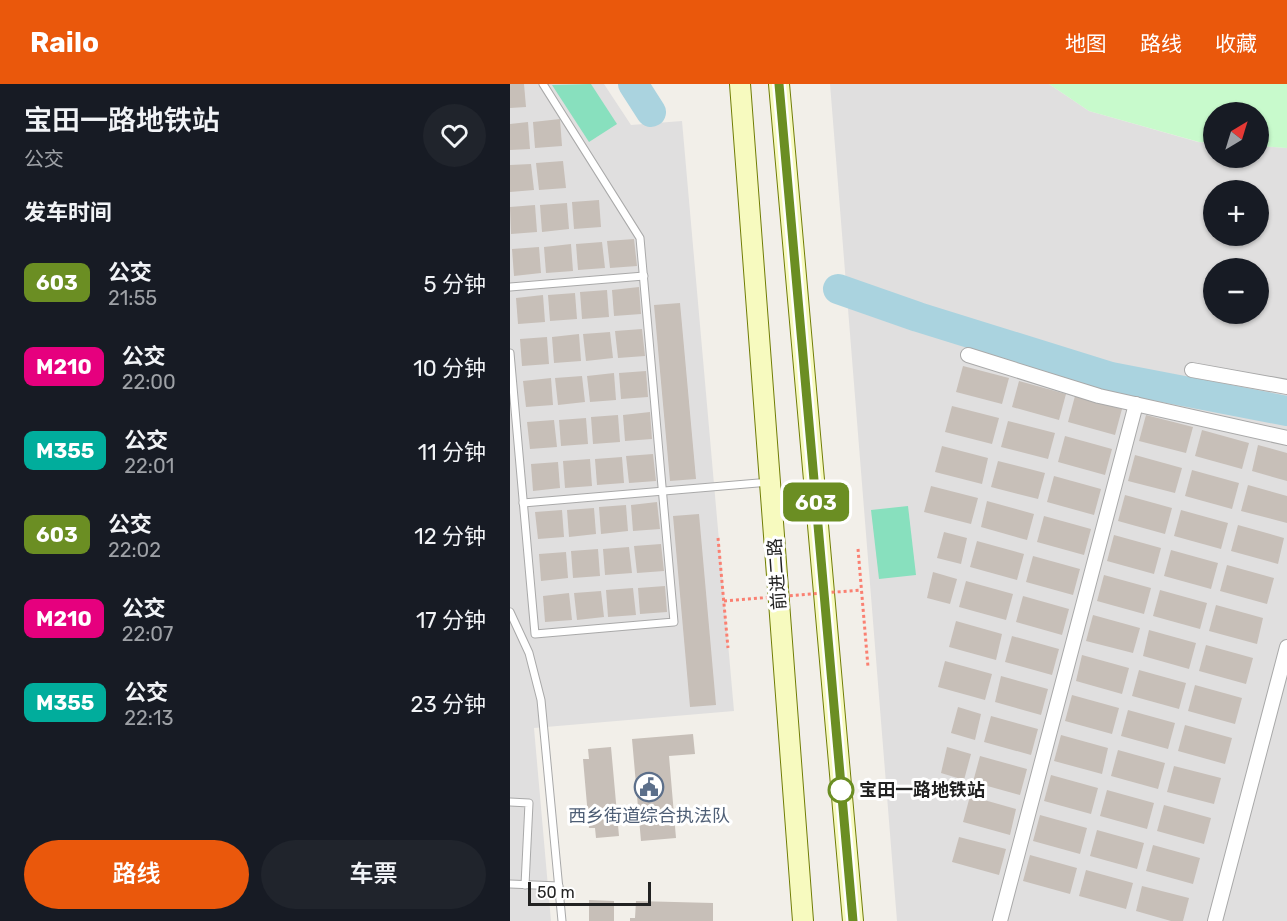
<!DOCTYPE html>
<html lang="zh">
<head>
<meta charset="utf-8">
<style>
	body { margin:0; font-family:Rubik,"Noto Sans SC",sans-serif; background:#20242c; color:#f1f3f6; height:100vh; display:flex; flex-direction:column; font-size:22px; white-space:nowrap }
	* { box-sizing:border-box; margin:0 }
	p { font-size:20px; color:#9ea1a6 }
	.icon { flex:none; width:33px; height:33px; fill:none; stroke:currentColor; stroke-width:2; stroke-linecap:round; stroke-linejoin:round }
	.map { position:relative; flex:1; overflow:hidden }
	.sheet { display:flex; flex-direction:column; background:#171b24; width:510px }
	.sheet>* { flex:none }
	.badge { padding:0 12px; border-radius:9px; font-size:21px; line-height:39px }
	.needle { width:39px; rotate:38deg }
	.buttons { position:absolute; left:693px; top:18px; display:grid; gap:12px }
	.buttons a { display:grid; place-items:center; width:66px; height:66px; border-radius:50%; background:#171b24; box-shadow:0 2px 4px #0004; font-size:30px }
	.scale { position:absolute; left:18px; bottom:15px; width:123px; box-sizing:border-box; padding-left:6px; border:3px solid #222; border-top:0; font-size:16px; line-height:21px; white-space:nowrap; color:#222; -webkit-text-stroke:4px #fff; paint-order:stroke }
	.map>.badge { position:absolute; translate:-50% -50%; box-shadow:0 0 0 3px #fff }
	h2 { padding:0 24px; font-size:22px; line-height:54px }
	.round { display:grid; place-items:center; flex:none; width:63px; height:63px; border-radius:32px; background:#20242c }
	.head { display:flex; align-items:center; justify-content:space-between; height:102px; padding:0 24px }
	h1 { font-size:28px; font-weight:600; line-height:45px }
	.action { display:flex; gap:12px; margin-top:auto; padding:12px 24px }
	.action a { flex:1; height:69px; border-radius:36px; background:#ea580c; color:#fff; font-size:24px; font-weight:600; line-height:69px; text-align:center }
	.action a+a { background:#20242c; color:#f1f3f6 }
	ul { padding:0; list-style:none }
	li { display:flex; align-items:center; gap:18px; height:84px; padding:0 24px }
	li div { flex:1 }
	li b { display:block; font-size:22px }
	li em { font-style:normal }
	li .badge { min-width:66px; font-weight:700; text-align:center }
	header { display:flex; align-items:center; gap:36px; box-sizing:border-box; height:84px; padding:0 30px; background:#ea580c; color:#fff }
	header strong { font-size:28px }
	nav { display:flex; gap:33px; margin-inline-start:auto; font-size:21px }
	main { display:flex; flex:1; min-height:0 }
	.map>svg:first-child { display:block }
	.residential { fill:#e0dfdf; fill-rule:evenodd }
	.park { fill:#c8facc }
	.pitch { fill:#88e0be }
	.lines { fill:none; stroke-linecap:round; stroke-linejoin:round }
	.river { stroke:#aad3df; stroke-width:30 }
	.building { fill:#c7bfb8 }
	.service-casing { stroke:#a9a9a9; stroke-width:9 }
	.minor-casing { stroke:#a9a9a9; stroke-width:16 }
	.secondary-casing { stroke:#707d05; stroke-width:22 }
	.path { stroke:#fa8072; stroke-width:3; stroke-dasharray:3 3; stroke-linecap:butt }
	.service { stroke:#fff; stroke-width:7 }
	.minor { stroke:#fff; stroke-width:14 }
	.secondary { stroke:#f7fabf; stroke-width:20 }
	.path-bridge { stroke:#fa8072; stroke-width:3; stroke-dasharray:3 3; stroke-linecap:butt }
	.line-casing { stroke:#fff; stroke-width:14 }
	.line { stroke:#6b8e23; stroke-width:9 }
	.stop-dot { fill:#fff; stroke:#6b8e23; stroke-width:3 }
	.labels { text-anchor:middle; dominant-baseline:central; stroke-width:6; stroke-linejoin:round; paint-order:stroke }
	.street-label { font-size:18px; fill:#222; stroke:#fff }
	.stop-label { font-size:18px; font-weight:bold; fill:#222; stroke:#fff; text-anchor:start }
	.service-label { font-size:18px; fill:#4e5e75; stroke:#fff }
</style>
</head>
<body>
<header>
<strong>Railo</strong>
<nav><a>地图</a><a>路线</a><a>收藏</a></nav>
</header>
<main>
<section class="sheet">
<div class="head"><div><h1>宝田一路地铁站</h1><p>公交</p></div><a class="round"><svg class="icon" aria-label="heart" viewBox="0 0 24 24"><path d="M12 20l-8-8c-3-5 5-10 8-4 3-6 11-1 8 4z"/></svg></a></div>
<h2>发车时间</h2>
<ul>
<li><span class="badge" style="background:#6b8e23;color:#fff">603</span><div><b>公交</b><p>21:55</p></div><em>5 分钟</em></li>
<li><span class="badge" style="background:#e6007e;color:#fff">M210</span><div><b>公交</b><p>22:00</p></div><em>10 分钟</em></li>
<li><span class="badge" style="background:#01ad9c;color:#fff">M355</span><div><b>公交</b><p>22:01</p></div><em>11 分钟</em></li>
<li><span class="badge" style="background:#6b8e23;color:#fff">603</span><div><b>公交</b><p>22:02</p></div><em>12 分钟</em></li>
<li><span class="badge" style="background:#e6007e;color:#fff">M210</span><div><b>公交</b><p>22:07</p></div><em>17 分钟</em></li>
<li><span class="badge" style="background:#01ad9c;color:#fff">M355</span><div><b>公交</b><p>22:13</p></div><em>23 分钟</em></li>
</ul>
<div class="action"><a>路线</a><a>车票</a></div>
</section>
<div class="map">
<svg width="777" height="837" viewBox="0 0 777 837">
	<rect width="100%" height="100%" fill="#f2efe9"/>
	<!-- residential -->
	<g class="residential">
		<path d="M0 0H94L121 41 172 37 224 627 24 644 41 837H0Z"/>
		<path d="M320 0H539L579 27 688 58 703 59 704 74H748L749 62 777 64V837H387ZM704 106H748V152H704ZM704 184H748V230H704Z"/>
	</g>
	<!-- park -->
	<path class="park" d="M539 0H777V64L749 62 748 28H704L703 59 689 58 579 27Z"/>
	<!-- pitch -->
	<g class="pitch">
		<path d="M81 0 107 40 79 58 42 1Z"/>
		<path d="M398 422 406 491 369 495 361 426Z"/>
	</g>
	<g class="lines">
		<!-- river -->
		<g class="river">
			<path d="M123 0 141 28"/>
			<path d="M328 205 408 233 601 293 777 327"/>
		</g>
	</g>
	<!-- building -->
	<g class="building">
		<path d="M0 0H14L16 23 0 24Z"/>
		<path d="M50 35 52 62 25 64 23 38Z"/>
		<path d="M18 38 20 65 0 66V40Z"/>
		<path d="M53 77 56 104 29 106 26 79Z"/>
		<path d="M21 80 24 106 0 108V81Z"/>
		<path d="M89 116 91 143 64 145 62 118Z"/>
		<path d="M57 119 59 145 32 148 30 121Z"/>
		<path d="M25 121 27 148 1 150 0 123Z"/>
		<path d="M124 155 127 182 100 184 97 157Z"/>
		<path d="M92 158 95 184 68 186 66 160Z"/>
		<path d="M61 160 63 187 36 189 34 163Z"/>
		<path d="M29 163 31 189 4 192 2 165Z"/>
		<path d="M129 203 131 230 104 232 102 206Z"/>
		<path d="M97 206 99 233 72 235 70 208Z"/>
		<path d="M65 209 67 235 40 237 38 211Z"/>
		<path d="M33 211 35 238 8 240 6 214Z"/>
		<path d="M170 219 186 395 160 397 144 221Z"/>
		<path d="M132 245 135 272 108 274 105 247Z"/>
		<path d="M100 248 103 274 76 277 73 250Z"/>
		<path d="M69 250 71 277 44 279 42 253Z"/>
		<path d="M37 253 39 280 12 282 10 255Z"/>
		<path d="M453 282 499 294 492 320 446 308Z"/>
		<path d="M136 287 138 313 111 315 109 289Z"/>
		<path d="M104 289 106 316 80 318 77 292Z"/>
		<path d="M72 292 75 318 48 321 45 294Z"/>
		<path d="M41 294 43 321 16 323 13 297Z"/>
		<path d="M509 297 556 310 549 336 502 323Z"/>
		<path d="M565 312 612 325 605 351 558 338Z"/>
		<path d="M442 322 489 334 482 360 435 348Z"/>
		<path d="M140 328 142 355 115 357 113 331Z"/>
		<path d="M108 331 110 358 83 360 81 333Z"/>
		<path d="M636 331 683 343 676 369 629 357Z"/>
		<path d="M76 334 78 360 51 362 49 336Z"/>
		<path d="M44 336 47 363 20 365 17 338Z"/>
		<path d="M498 337 545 349 538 375 491 363Z"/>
		<path d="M692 346 739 359 732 385 685 372Z"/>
		<path d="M555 352 602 365 595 391 548 378Z"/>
		<path d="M748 361 777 369V397L742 387Z"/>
		<path d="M432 362 478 374 472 400 425 388Z"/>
		<path d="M143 370 146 397 119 399 116 372Z"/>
		<path d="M625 371 672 384 665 409 618 397Z"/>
		<path d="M112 373 114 399 87 401 85 375Z"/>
		<path d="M80 375 82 402 55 404 53 377Z"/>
		<path d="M488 377 535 389 528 415 481 403Z"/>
		<path d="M48 378 50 404 23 407 21 380Z"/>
		<path d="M682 386 729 399 722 425 675 412Z"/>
		<path d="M544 392 591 405 584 431 537 418Z"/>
		<path d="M738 401 777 412V439L731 427Z"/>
		<path d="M421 402 468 414 461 440 414 428Z"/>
		<path d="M615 411 662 424 655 450 608 437Z"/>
		<path d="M477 417 524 430 517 456 471 443Z"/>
		<path d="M147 418 150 445 123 447 121 421Z"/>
		<path d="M116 421 118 447 91 450 89 423Z"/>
		<path d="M84 424 86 450 59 453 57 426Z"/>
		<path d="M52 426 54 453 28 455 25 428Z"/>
		<path d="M671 426 718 439 711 465 664 452Z"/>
		<path d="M189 430 206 621 180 623 163 432Z"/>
		<path d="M534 432 581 445 574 471 527 458Z"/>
		<path d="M728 441 774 454 768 480 721 467Z"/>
		<path d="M434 448 457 454 451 480 427 474Z"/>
		<path d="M604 451 651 464 644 490 597 477Z"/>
		<path d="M467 457 514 470 507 496 460 483Z"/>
		<path d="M151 460 154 487 127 489 124 462Z"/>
		<path d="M119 463 122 489 95 491 93 465Z"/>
		<path d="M88 465 90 492 63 494 61 467Z"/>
		<path d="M661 466 708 479 701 505 654 492Z"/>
		<path d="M56 468 58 494 31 497 29 470Z"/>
		<path d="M523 472 570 485 563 511 516 498Z"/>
		<path d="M717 481 764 494 757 520 710 507Z"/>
		<path d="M423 488 447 495 440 520 417 514Z"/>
		<path d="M594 491 641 504 634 530 587 517Z"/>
		<path d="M456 497 503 510 496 536 449 523Z"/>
		<path d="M155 502 157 528 130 530 128 504Z"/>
		<path d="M123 504 126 531 98 533 96 506Z"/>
		<path d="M650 506 697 519 690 545 643 532Z"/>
		<path d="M91 507 94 533 67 536 64 509Z"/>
		<path d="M59 509 62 536 35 538 33 512Z"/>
		<path d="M513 512 559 525 552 551 506 538Z"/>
		<path d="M706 521 753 534 747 560 699 547Z"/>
		<path d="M583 531 630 544 623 569 576 557Z"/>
		<path d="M446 537 492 550 486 576 439 563Z"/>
		<path d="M639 546 686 559 679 585 633 572Z"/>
		<path d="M502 552 549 565 542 591 495 578Z"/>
		<path d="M696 561 743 574 736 600 689 587Z"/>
		<path d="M572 571 619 584 612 610 566 597Z"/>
		<path d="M435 577 482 590 475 616 428 603Z"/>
		<path d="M629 586 676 599 669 625 622 612Z"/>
		<path d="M491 592 538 605 531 631 485 618Z"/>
		<path d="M685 601 732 614 725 640 678 627Z"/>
		<path d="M562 611 609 624 602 650 555 637Z"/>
		<path d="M448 623 471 630 465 656 441 649Z"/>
		<path d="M618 626 665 639 658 665 611 652Z"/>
		<path d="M481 632 528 645 521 671 474 658Z"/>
		<path d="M675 641 722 654 715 680 668 667Z"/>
		<path d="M183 650 185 670 159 672 166 754 131 757 122 655Z"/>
		<path d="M551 651 598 664 592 690 544 677Z"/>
		<path d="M101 663 109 752 86 754 85 744H79L73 675H79L78 665Z"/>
		<path d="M437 663 461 670 454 696 431 689Z"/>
		<path d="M608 666 655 679 648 705 601 692Z"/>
		<path d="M470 672 517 685 510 711 463 698Z"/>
		<path d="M664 682 711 694 704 720 657 708Z"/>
		<path d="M541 691 588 704 581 730 534 717Z"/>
		<path d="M597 706 644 719 637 745 590 732Z"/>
		<path d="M460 712 506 725 500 751 453 738Z"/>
		<path d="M654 721 701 734 694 760 647 747Z"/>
		<path d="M530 731 577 744 570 770 523 757Z"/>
		<path d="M587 746 634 759 627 785 580 772Z"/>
		<path d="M449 753 496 765 489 791 442 778Z"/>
		<path d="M643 761 690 774 683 800 636 787Z"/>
		<path d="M520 771 567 784 560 810 513 797Z"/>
		<path d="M576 786 623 799 616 825 569 812Z"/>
		<path d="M632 802 679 814 673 837H661L626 827Z"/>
		<path d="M79 816 104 817V837H79Z"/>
		<path d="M126 817 203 819V837H120V834H125Z"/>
	</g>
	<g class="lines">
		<!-- service casing -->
		<g class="service-casing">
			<g id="service">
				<path d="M0 203 134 192"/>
				<path d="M0 269 25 550 164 538 130 154 33 0"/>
				<path d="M13 419 259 398"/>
				<path d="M0 528 19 569 31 616 52 837"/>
				<path d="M0 718 19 719 15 801"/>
				<path d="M0 800 49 802"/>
			</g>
		</g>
		<!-- minor casing -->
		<g class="minor-casing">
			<g id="minor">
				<path d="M458 271 589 312 777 354"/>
				<path d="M682 286 777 303"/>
				<path d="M490 837 626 320"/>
				<path d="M705 837 777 563"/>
			</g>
		</g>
		<!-- secondary casing -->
		<g class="secondary-casing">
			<g id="secondary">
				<path d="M230 0 293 837"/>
				<path d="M269 0 343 837"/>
			</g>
		</g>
		<!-- path -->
		<g class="path">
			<path d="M208 454 218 564"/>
			<path d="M348 465 358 583"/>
		</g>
		<!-- service -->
		<use href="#service" class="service"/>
		<!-- minor -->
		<use href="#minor" class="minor"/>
		<!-- secondary -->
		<use href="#secondary" class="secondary"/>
		<!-- path-bridge -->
		<path class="path-bridge" d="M214 517 351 506"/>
	</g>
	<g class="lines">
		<!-- line casing -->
		<g class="line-casing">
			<path id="line" d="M269 0 343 837"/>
		</g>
		<!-- line -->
		<use href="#line" class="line"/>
	</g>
	<!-- icons -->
	<defs>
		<g id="civic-ring" transform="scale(1.5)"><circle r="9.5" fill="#fff" stroke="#5c6f8a" stroke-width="1.5"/><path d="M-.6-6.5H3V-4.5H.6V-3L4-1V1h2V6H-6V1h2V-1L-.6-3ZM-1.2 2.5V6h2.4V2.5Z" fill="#5c6f8a"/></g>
	</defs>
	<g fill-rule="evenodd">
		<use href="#civic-ring" x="139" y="703"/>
	</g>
	<!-- markers -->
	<circle class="stop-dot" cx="331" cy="706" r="12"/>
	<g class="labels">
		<!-- street labels -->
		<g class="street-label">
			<text transform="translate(267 490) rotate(-94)">前进二路</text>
		</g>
		<!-- stop labels -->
		<g class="stop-label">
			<text x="349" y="706">宝田一路地铁站</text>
		</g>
		<!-- service labels -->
		<g class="service-label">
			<text x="139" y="732">西乡街道综合执法队</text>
		</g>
	</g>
</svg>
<div class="buttons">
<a><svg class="needle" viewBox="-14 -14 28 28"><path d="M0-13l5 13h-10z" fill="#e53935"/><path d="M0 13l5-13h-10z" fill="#9ea1a6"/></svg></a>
<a>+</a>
<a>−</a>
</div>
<div class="scale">50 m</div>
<b class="badge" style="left:306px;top:418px;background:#6b8e23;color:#fff">603</b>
</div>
</main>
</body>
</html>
